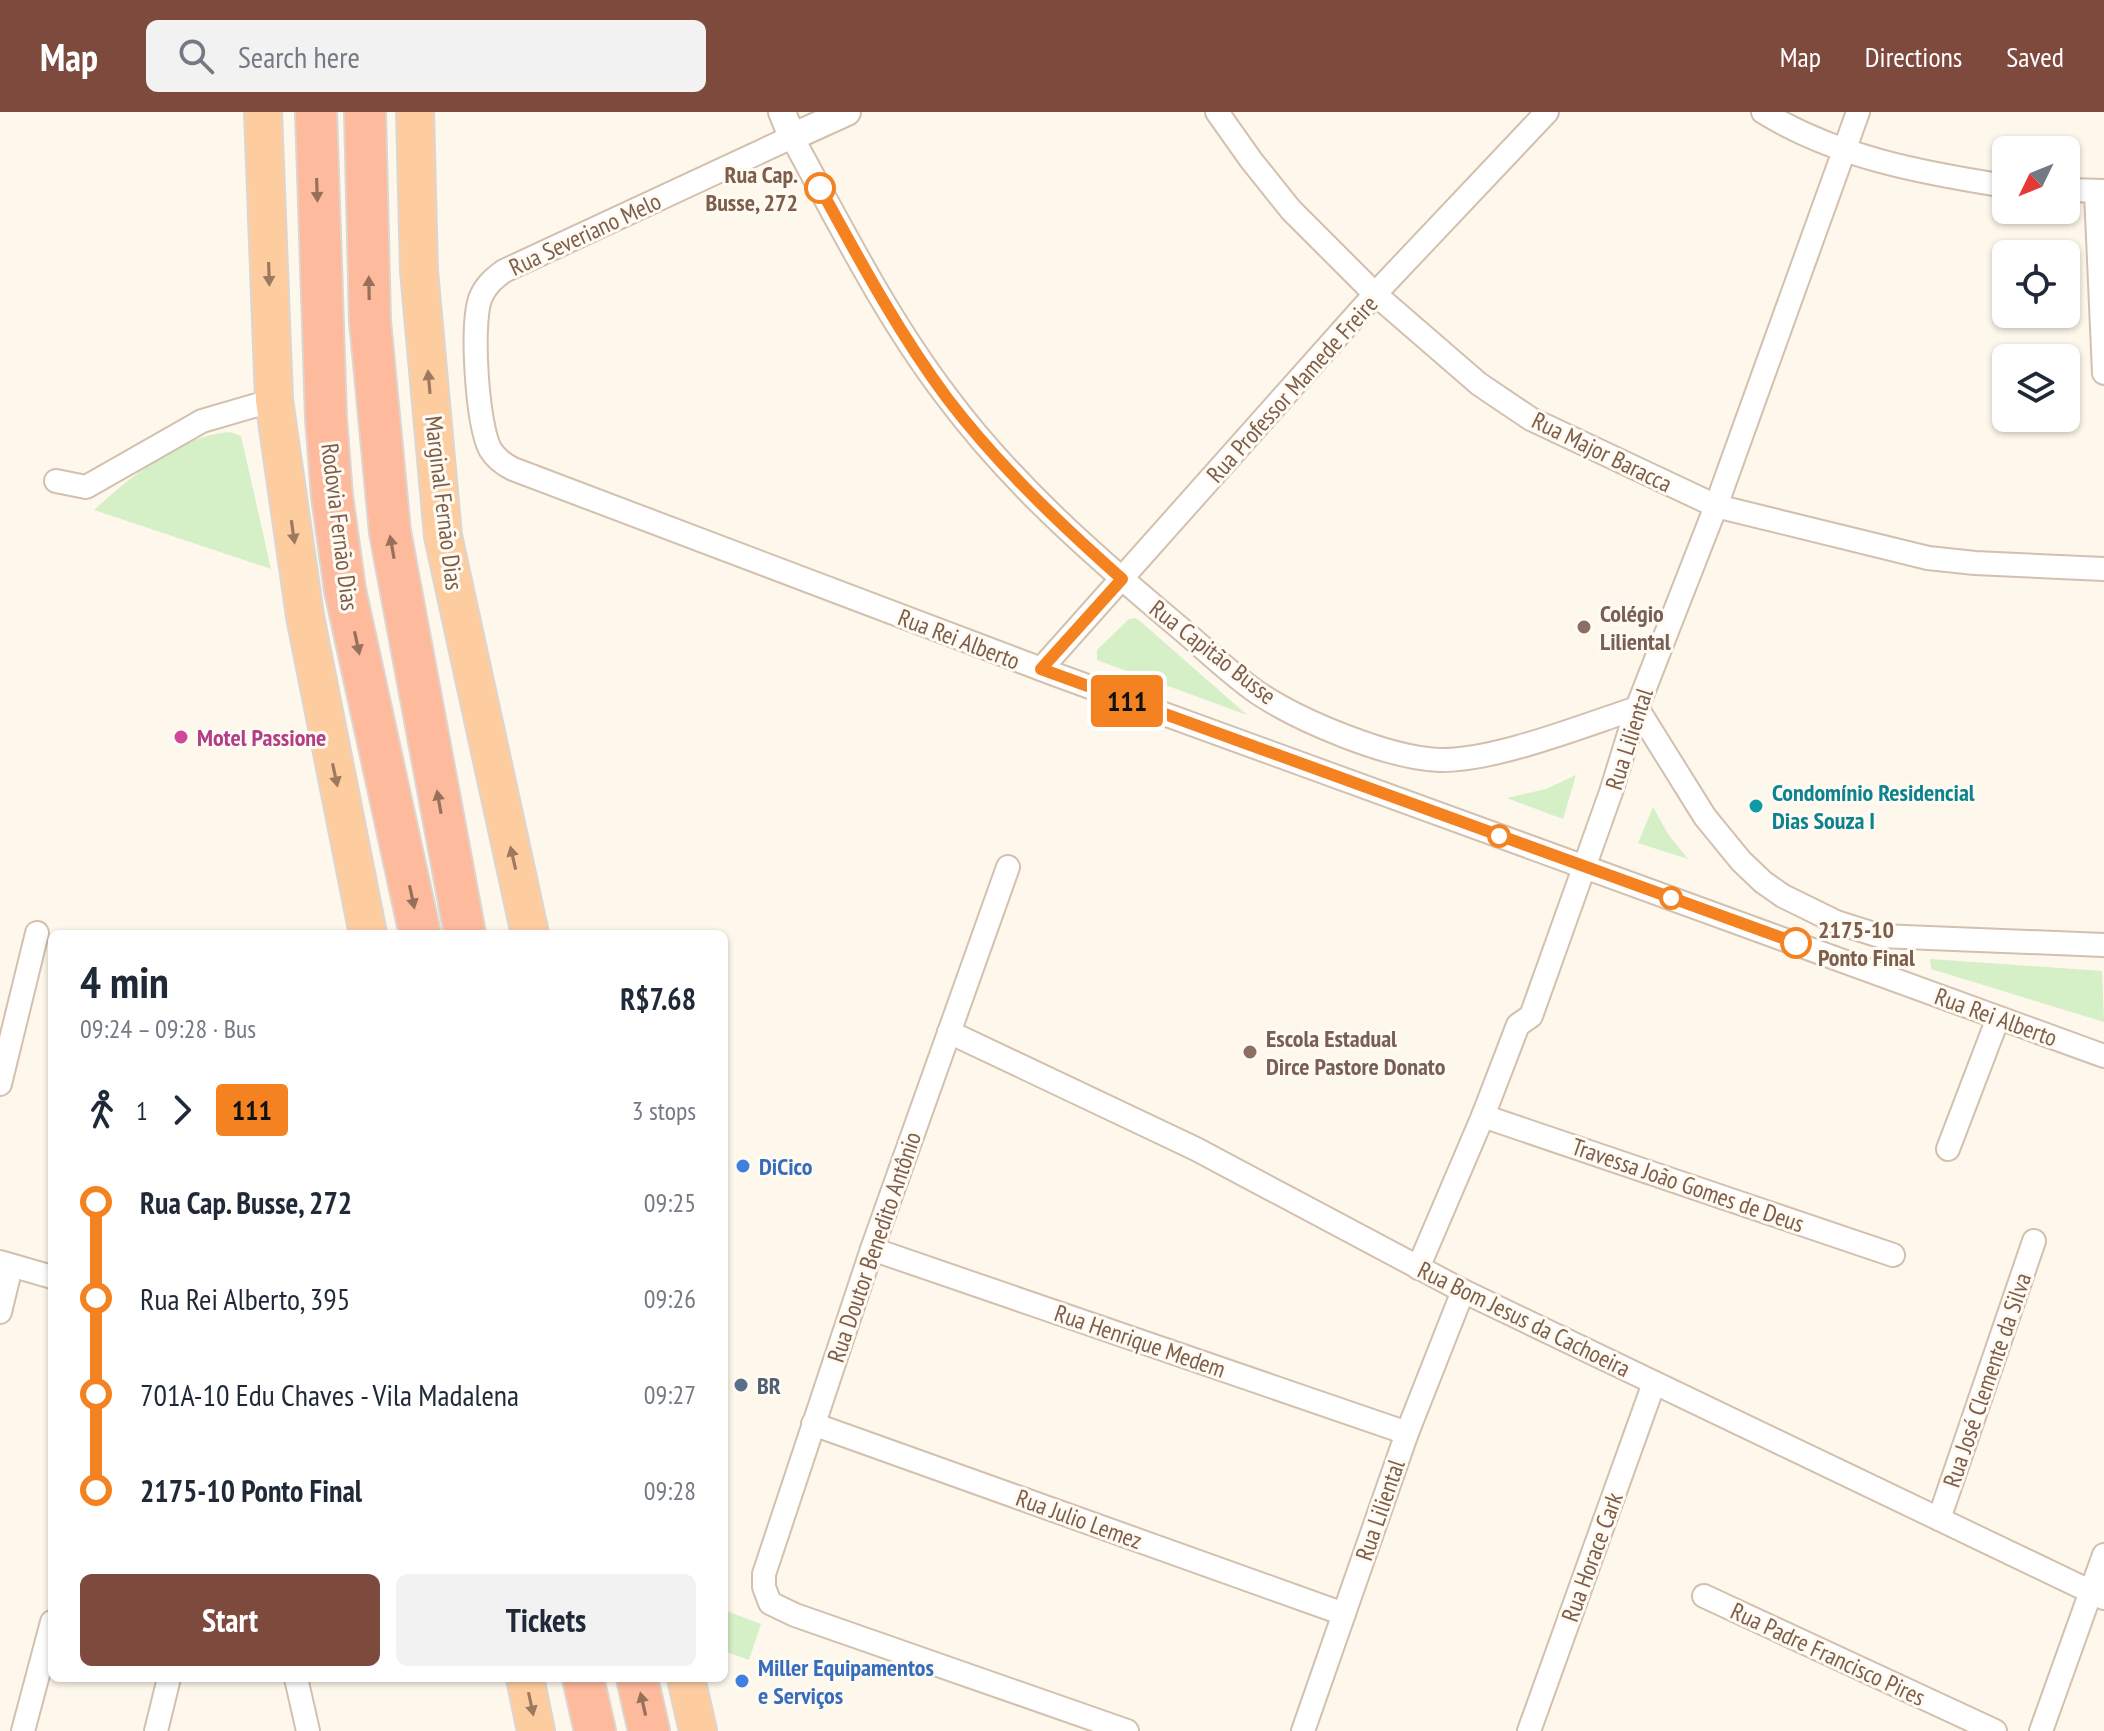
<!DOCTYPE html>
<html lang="en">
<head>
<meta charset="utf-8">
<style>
	body { margin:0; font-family:"PT Sans Narrow",sans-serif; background:#f2f2f3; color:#1f2937; height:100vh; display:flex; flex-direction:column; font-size:30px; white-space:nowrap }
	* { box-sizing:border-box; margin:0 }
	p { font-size:26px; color:#747a83 }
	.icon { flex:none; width:44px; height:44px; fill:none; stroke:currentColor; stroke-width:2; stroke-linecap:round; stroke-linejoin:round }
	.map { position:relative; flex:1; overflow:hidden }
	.details { position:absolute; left:48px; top:818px; width:680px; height:752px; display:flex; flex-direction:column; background:#fff; border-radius:12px; box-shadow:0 2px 6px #0004 }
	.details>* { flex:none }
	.badge { padding:0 16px; border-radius:6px; font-size:28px; line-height:52px }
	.needle { width:52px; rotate:227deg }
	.buttons { position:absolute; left:1992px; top:24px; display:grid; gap:16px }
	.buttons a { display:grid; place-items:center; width:88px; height:88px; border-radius:12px; background:#fff; box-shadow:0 2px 6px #0004; font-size:40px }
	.map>.badge { position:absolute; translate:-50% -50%; box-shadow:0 0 0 4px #fff }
	.legs { display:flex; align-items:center; gap:12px; height:88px; padding:0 32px; font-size:26px }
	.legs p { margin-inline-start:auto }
	.head { display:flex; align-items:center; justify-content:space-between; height:136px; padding:0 32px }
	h1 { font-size:44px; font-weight:700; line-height:60px }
	.cta { display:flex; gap:16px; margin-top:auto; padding:16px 32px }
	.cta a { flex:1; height:92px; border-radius:12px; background:#7e4a3e; color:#fff; font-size:32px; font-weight:700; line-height:92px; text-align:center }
	.cta a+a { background:#f2f2f3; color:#1f2937 }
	ul { padding:0 32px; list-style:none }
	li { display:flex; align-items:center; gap:28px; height:96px; font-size:30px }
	li i { display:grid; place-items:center; width:12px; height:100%; margin:0 10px; background:currentColor }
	li i::after { content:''; width:20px; height:20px; margin:-10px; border:6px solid; border-radius:50%; background:#fff }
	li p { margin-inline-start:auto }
	li:first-child i { background:linear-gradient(#0000 50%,currentColor 0) }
	li:last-child i { background:linear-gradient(currentColor 50%,#0000 0) }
	header { display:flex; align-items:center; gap:48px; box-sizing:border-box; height:112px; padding:0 40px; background:#7e4a3e; color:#fff }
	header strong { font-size:38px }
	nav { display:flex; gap:44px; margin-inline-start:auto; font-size:28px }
	.search { width:560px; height:72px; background:#f2f2f3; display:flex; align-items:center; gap:20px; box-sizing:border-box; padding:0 28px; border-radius:12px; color:#747a83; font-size:30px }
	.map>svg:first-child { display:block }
	.green { fill:#d5efc6 }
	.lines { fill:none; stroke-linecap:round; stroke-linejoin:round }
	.minor-casing { stroke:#d3c0ae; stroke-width:26 }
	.tertiary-casing { stroke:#d3c0ae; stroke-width:30 }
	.trunk-casing { stroke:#ddd5d0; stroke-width:40 }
	.motorway-casing { stroke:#ddd5d0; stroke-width:44 }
	.minor { stroke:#fff; stroke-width:22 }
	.tertiary { stroke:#fff; stroke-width:26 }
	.trunk { stroke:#fecd9f; stroke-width:36 }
	.motorway { stroke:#fdba9d; stroke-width:40 }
	.oneway { fill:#97705b }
	.oneway2 { fill:#9d7a5f }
	.line-1-casing { stroke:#fff; stroke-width:18 }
	.line-1 { stroke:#f58220; stroke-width:12 }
	.stop-1-dot { fill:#fff; stroke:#f58220; stroke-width:4 }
	.education-dot { fill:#8d6e63; stroke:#fffbf3; stroke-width:3 }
	.hotel-dot { fill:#d1479c; stroke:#fffbf3; stroke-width:3 }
	.culture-dot { fill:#0f9aa8; stroke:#fffbf3; stroke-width:3 }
	.shop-dot { fill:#3f7fe0; stroke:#fffbf3; stroke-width:3 }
	.service-dot { fill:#5c6f8a; stroke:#fffbf3; stroke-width:3 }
	.labels { text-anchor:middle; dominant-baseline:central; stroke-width:6; stroke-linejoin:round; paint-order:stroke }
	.stop-label { font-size:24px; font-weight:bold; fill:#7d5e4a; stroke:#fffbf3; text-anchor:end }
	.street-label { font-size:24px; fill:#7d5e4a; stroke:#fffbf3 }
	.education-label { font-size:24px; font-weight:bold; fill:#785e54; stroke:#fffbf3; text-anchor:start }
	.hotel-label { font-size:24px; font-weight:bold; fill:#b23c85; stroke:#fffbf3; text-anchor:start }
	.culture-label { font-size:24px; font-weight:bold; fill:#0d838f; stroke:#fffbf3; text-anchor:start }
	.shop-label { font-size:24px; font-weight:bold; fill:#366cbe; stroke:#fffbf3; text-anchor:start }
	.service-label { font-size:24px; font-weight:bold; fill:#4e5e75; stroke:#fffbf3; text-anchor:start }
</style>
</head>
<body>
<header>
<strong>Map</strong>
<div class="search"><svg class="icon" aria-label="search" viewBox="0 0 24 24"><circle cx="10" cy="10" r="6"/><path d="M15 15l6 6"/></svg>Search here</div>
<nav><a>Map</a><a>Directions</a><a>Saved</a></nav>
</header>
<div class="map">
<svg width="2104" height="1619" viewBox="0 0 2104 1619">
	<rect width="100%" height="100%" fill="#fef7eb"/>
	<!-- green -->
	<g class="green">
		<path d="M230 320 241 324 271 457 94 398C132 364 178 324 230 320Z"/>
		<path d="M1135 506 1140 509 1247 603 1097 548V538L1129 507Z"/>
		<path d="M1576 663 1563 707 1507 686 1546 677Z"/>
		<path d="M1653 695 1668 722 1688 747 1638 731Z"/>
		<path d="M1930 847 2102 859 2104 910 1931 857Z"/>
		<path d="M724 1498 761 1512 749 1548 724 1539Z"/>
	</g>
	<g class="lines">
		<!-- minor casing -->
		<g class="minor-casing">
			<g id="minor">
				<path d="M1217 0 1251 48 1291 98 1375 182 1479 272 1531 307 1716 394 1928 446 1975 451 2104 457"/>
				<path d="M1763 0C1836 45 1922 61 2006 74"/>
				<path d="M2066 78 2104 79"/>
				<path d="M2096 80 2104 261"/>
				<path d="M56 369 86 375 202 309 274 288"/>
				<path d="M1041 557 1375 182 1547 0"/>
				<path d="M1637 596C1582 614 1495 649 1439 648 1388 646 1300 609 1258 581 1229 561 1202 534 1174 511 1092 442 1011 371 947 285 886 205 840 113 792 25L504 159C493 167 485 174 480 187 471 215 477 311 490 337 496 347 503 352 513 357L1057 563 2104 944"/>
				<path d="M1637 596 1705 705 1741 749 1763 770 1783 784 1836 810 1880 824 2104 833"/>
				<path d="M1008 755 872 1137 764 1462V1475L770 1491 795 1503 1127 1619"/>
				<path d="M949 920 1196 1037 1463 1179 2104 1486"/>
				<path d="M0 972 37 821"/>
				<path d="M1483 1004 1893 1143"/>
				<path d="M1948 1037 1998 906"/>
				<path d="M872 1137 1407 1321"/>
				<path d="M0 1150 52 1165"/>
				<path d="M1418 1156 1483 1004 1518 913 1531 904 1611 680 1637 596 1716 394 1858 0"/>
				<path d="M0 1200 11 1155"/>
				<path d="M813 1312 1344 1502"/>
				<path d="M1939 1407 2034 1129"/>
				<path d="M1704 1484 1995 1619"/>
				<path d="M296 1566 308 1619"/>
				<path d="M23 1619 52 1510"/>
				<path d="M156 1619 169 1566"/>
				<path d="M1303 1619 1407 1321 1463 1179"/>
				<path d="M1529 1619 1654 1271"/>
				<path d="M2041 1619 2104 1443"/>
			</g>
		</g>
		<!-- tertiary casing -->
		<g class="tertiary-casing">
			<path id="tertiary" d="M782 0 792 25 847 0"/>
		</g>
		<!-- trunk casing -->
		<g class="trunk-casing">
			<g id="trunk">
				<path d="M263 0 274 288 305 504 368 822"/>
				<path d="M415 0 419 159 443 424 530 822"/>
				<path d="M525 1566 536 1619"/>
				<path d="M686 1566 698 1619"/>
			</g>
		</g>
		<!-- motorway casing -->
		<g class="motorway-casing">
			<g id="motorway">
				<path d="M316 0 326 306 332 384 345 478 420 822"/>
				<path d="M365 0 370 209 390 420 465 822"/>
				<path d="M583 1566 595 1619"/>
				<path d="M637 1566 649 1619"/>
			</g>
		</g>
		<!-- minor -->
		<use href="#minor" class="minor"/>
		<!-- tertiary -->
		<use href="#tertiary" class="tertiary"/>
		<!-- trunk -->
		<use href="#trunk" class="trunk"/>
		<!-- motorway -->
		<use href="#motorway" class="motorway"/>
	</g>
	<!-- one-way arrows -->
	<defs><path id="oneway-solid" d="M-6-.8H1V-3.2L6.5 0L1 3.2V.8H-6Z" transform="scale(2)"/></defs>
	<g class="oneway">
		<use href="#oneway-solid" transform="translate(317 78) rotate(88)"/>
		<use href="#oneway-solid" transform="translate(369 176) rotate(-91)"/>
		<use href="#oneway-solid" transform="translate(392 435) rotate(-100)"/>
		<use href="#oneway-solid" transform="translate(357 531) rotate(78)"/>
		<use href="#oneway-solid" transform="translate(439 690) rotate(-100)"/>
		<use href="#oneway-solid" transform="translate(412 785) rotate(78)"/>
		<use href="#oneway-solid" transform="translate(643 1592) rotate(-103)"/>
	</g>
	<g class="oneway2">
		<use href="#oneway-solid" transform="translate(269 162) rotate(88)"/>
		<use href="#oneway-solid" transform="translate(429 270) rotate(-95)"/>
		<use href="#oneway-solid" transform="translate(293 420) rotate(82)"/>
		<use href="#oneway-solid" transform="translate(335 663) rotate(78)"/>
		<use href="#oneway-solid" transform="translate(513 746) rotate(-103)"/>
		<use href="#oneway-solid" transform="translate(531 1592) rotate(78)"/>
	</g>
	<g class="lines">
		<!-- line-1 casing -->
		<g class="line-1-casing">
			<path id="line-1" d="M820 76C859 147 898 220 947 286 998 353 1059 411 1122 467L1041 557 1796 831"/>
		</g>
		<!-- line-1 -->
		<use href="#line-1" class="line-1"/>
	</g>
	<!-- markers -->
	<g class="stop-1-dot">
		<circle cx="820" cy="76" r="14"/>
		<circle cx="1499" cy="724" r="10"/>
		<circle cx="1671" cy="786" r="10"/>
		<circle cx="1796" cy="831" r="14"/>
	</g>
	<g class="education-dot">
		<circle cx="1584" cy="515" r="8"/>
		<circle cx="1250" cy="940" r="8"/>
	</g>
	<circle class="hotel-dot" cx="181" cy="625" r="8"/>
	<circle class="culture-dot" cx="1756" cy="694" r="8"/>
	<g class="shop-dot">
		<circle cx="743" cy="1054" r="8"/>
		<circle cx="742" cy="1569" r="8"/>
	</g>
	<circle class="service-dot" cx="741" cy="1273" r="8"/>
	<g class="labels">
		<!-- stop labels -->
		<g class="stop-label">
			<text x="798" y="62">Rua Cap.<tspan x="798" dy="28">Busse, 272</tspan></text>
			<text x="1818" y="817" text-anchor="start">2175-10<tspan x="1818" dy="28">Ponto Final</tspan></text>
		</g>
		<!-- street labels -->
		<g class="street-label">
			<text transform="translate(585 122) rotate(-25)">Rua Severiano Melo</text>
			<text transform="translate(1292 277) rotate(-48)">Rua Professor Mamede Freire</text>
			<text transform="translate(1602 340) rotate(26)">Rua Major Baracca</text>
			<text transform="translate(444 391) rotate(83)">Marginal Fernão Dias</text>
			<text transform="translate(340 415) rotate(83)">Rodovia Fernão Dias</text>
			<text transform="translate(959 527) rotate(21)">Rua Rei Alberto</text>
			<text transform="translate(1213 540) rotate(38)">Rua Capitão Busse</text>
			<text transform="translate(1629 627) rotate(-72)">Rua Liliental</text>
			<text transform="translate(1996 905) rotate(20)">Rua Rei Alberto</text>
			<text transform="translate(1688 1073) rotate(19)">Travessa João Gomes de Deus</text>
			<text transform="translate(874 1135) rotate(-71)">Rua Doutor Benedito Antônio</text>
			<text transform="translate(1524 1207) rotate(26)">Rua Bom Jesus da Cachoeira</text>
			<text transform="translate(1140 1229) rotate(19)">Rua Henrique Medem</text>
			<text transform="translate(1987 1268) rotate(-71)">Rua José Clemente da Silva</text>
			<text transform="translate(1380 1398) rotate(-71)">Rua Liliental</text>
			<text transform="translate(1079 1407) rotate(20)">Rua Julio Lemez</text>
			<text transform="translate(1592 1445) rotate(-70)">Rua Horace Cark</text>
			<text transform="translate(1828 1542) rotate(25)">Rua Padre Francisco Pires</text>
		</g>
		<!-- education labels -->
		<g class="education-label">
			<text x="1600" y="501">Colégio<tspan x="1600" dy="28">Liliental</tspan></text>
			<text x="1266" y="926">Escola Estadual<tspan x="1266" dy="28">Dirce Pastore Donato</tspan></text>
		</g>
		<!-- hotel labels -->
		<g class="hotel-label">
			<text x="197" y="625">Motel Passione</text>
		</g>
		<!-- culture labels -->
		<g class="culture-label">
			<text x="1772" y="680">Condomínio Residencial<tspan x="1772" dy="28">Dias Souza I</tspan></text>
		</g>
		<!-- shop labels -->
		<g class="shop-label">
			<text x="759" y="1054">DiCico</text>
			<text x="758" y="1555">Miller Equipamentos<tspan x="758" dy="28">e Serviços</tspan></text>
		</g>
		<!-- service labels -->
		<g class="service-label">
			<text x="757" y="1273">BR</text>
		</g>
	</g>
</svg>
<div class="buttons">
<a><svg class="needle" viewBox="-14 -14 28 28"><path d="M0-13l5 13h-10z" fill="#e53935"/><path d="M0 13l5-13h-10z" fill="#747a83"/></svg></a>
<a><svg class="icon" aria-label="locate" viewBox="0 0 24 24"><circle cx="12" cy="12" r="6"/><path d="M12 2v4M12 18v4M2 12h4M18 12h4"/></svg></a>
<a><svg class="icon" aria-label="layers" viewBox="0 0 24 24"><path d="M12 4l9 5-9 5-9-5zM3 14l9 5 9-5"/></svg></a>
</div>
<b class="badge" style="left:1127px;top:589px;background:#f58220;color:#111">111</b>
<section class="details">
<div class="head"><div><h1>4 min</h1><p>09:24 – 09:28 · Bus</p></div><b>R$7.68</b></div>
<div class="legs"><svg class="icon" aria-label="walk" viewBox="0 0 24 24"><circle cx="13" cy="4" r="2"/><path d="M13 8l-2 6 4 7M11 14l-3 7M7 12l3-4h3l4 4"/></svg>1<svg class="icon" aria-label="forward" viewBox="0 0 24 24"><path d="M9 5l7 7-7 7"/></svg><b class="badge" style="background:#f58220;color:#111">111</b><p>3 stops</p></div>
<ul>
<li><i style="color:#f58220"></i><b>Rua Cap. Busse, 272</b><p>09:25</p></li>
<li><i style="color:#f58220"></i><span>Rua Rei Alberto, 395</span><p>09:26</p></li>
<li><i style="color:#f58220"></i><span>701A-10 Edu Chaves - Vila Madalena</span><p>09:27</p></li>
<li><i style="color:#f58220"></i><b>2175-10 Ponto Final</b><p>09:28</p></li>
</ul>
<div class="cta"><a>Start</a><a>Tickets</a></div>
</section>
</div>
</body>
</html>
